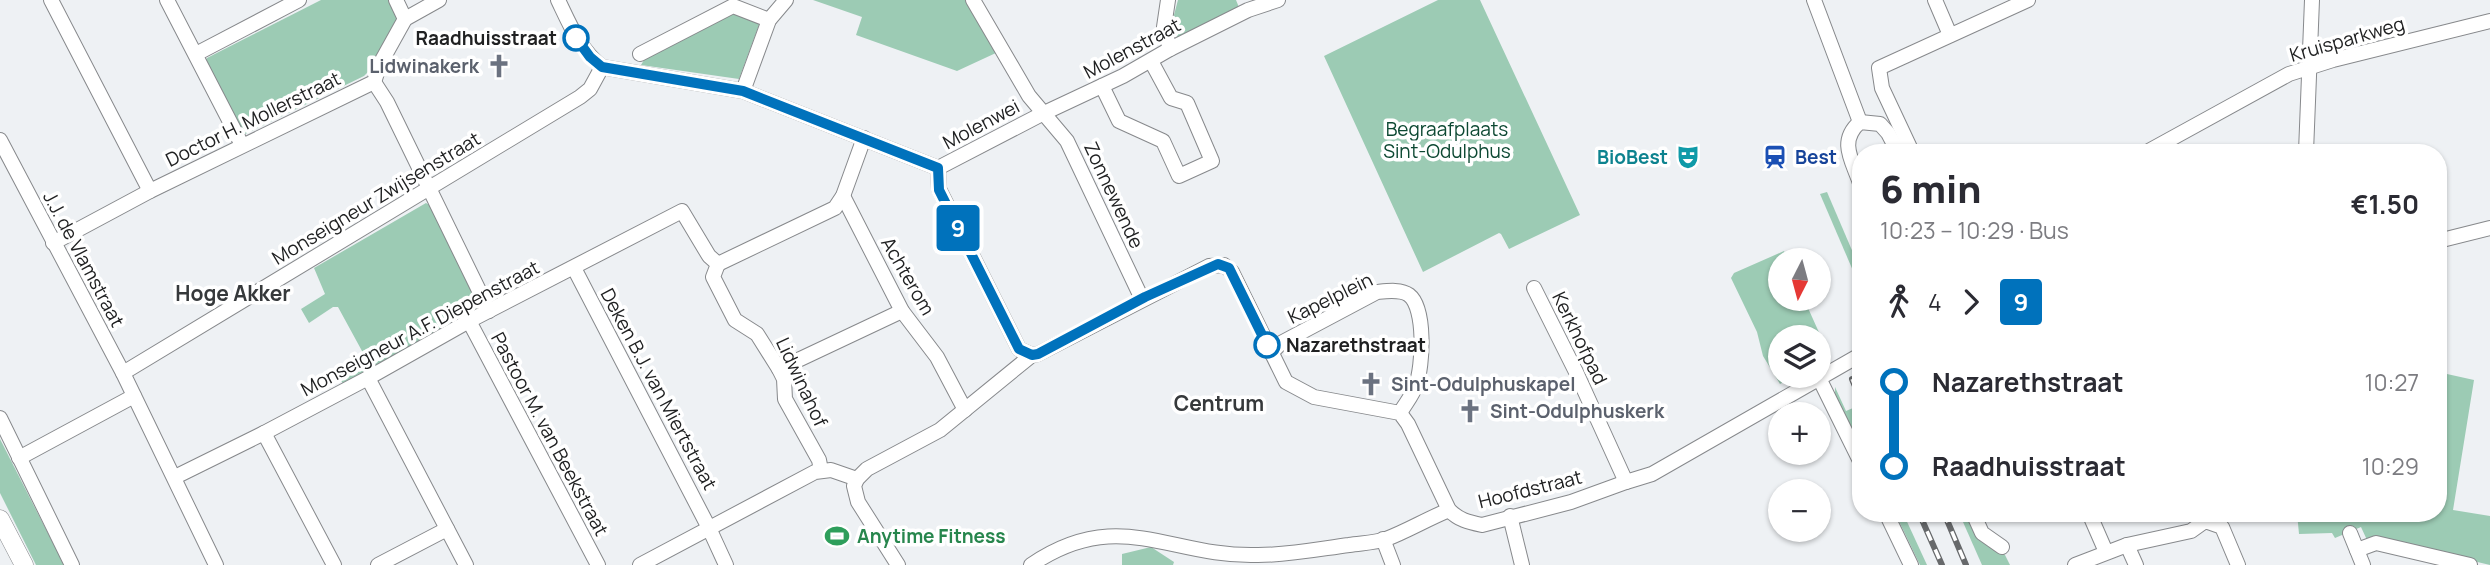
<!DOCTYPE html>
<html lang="en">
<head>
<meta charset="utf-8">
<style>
	body { margin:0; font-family:Manrope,sans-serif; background:#f2f2f3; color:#2b2b33; height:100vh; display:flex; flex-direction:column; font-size:26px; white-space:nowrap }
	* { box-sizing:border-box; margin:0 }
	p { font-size:23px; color:#7c7c81 }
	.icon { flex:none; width:38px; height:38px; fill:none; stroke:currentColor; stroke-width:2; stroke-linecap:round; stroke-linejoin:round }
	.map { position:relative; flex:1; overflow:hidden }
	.sheet { position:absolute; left:1852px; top:144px; width:595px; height:378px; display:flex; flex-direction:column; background:#fff; border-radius:28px; box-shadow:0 2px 5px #0004 }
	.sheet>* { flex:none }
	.badge { padding:0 14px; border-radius:5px; font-size:24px; line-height:46px }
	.needle { width:46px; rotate:186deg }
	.controls { position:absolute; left:1768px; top:248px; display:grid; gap:14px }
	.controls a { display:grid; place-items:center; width:63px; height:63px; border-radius:50%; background:#fff; box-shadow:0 2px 5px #0004; font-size:35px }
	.map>.badge { position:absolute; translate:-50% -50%; box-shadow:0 0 0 4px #fff }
	.legs { display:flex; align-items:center; gap:10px; height:77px; padding:0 28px; font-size:23px }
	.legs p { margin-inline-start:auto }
	.headline { display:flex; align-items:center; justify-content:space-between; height:119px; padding:0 28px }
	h1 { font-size:38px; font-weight:800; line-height:52px }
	ul { padding:0 28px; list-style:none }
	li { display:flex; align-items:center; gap:24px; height:84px; font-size:26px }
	li i { display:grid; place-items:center; width:10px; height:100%; margin:0 9px; background:currentColor }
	li i::after { content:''; width:18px; height:18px; margin:-9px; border:5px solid; border-radius:50%; background:#fff }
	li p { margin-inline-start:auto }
	li:first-child i { background:linear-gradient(#0000 50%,currentColor 0) }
	li:last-child i { background:linear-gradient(currentColor 50%,#0000 0) }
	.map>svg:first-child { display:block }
	.green { fill:#9ccbb4 }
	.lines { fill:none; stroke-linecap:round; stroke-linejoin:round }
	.minor-casing { stroke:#87898c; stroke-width:16 }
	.major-casing { stroke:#87898c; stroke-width:19 }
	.minor { stroke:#fff; stroke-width:14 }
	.major { stroke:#fff; stroke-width:18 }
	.rail-casing { stroke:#67696b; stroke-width:6 }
	.rail { stroke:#fff; stroke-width:3.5; stroke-dasharray:10; stroke-linecap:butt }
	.line-1-casing { stroke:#fff; stroke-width:16 }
	.line-1 { stroke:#0072bc; stroke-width:10 }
	.stop-1-dot { fill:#fff; stroke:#0072bc; stroke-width:3.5 }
	.labels { text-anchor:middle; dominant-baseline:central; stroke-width:7; stroke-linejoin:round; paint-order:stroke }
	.stop-label { font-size:19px; font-weight:bold; fill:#202122; stroke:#fff; text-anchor:end }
	.street-label { font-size:19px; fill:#202122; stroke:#fff }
	.worship-label { font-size:19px; font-weight:bold; fill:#5b616d; stroke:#fff; text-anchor:start }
	.park-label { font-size:19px; fill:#0c4832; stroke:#fff }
	.culture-label { font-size:19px; font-weight:bold; fill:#0d838f; stroke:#fff; text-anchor:end }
	.transit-label { font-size:19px; font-weight:bold; fill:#164399; stroke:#fff; text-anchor:start }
	.leisure-label { font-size:19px; font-weight:bold; fill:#27864d; stroke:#fff; text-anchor:start }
	.neighbourhood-label { font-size:21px; font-weight:bold; fill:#36393b; stroke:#fff }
</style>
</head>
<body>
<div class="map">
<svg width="2490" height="565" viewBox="0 0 2490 565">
	<rect width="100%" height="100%" fill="#eef1f4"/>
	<!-- green -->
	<g class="green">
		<path d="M321 0H389L397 14V21L373 67 364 76 243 135 205 61 207 58Z"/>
		<path d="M813 0H968L998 52 957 71 856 35 862 17Z"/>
		<path d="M1178 0H1236L1240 10 1177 40 1174 15Z"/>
		<path d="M1438 0H1480L1580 215 1509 249 1501 234 1499 233 1423 272 1324 56Z"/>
		<path d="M728 12 758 23 759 25 739 79 641 65 647 55Z"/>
		<path d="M1827 192 1860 269V287L1820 194Z"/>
		<path d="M426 203 431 206 480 308 343 384 335 370 362 355V351L338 307H333L309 323 301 309 325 294 314 268Z"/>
		<path d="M1784 251 1788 261H1780V299H1804L1830 357 1818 363V338H1780V376H1794L1780 384 1763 356 1757 332 1731 278 1734 273Z"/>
		<path d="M2438 372 2474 380 2453 510 2490 516V565L2373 537 2367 540 2361 527 2335 538 2332 533 2299 534 2297 513H2438Z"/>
		<path d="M1835 387 1846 411 1853 408 1860 424V445L1835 395Z"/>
		<path d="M0 439 64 565H36L0 493Z"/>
		<path d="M1895 513H1903L1927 565H1920Z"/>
		<path d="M1959 513H1969L2005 555 2010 565H1982Z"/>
		<path d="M1151 547 1174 562 1173 565H1122V554Z"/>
	</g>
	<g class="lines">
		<!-- minor casing -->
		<g class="minor-casing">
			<g id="minor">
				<path d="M51 0 150 191"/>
				<path d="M167 0 242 145"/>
				<path d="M396 0 405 19"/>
				<path d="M558 0C570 25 580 50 602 67L743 91 938 168"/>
				<path d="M973 0 1029 96 1067 141 1142 299"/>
				<path d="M1168 0 1164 27 1170 49"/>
				<path d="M1814 0 1860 122"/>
				<path d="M1935 0 1950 35"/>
				<path d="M196 54 299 0"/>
				<path d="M640 54 733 6 769 20"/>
				<path d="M374 82 387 102 489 311"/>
				<path d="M1102 86 1119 121 1163 141 1179 176 1212 161 1187 103 1171 98 1151 61"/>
				<path d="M743 91 769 20 786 0"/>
				<path d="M0 140 123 373 216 565"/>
				<path d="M1912 152 1882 88 1879 68 2028 0"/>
				<path d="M2147 152 2289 74 2333 60 2490 21"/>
				<path d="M2306 152 2312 0"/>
				<path d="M938 168 939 189 1019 349 1032 355 1038 354 1209 266 1224 265 1232 272 1286 382 1314 397 1400 413 1408 424 1449 510C1459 520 1468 522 1482 525L1571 502 1626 482 1652 474 1860 355"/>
				<path d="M938 168 1042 114 1123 76 1170 49 1248 10 1278 0"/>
				<path d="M1860 183C1852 160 1838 141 1860 122L1880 124 1888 133 1898 152"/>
				<path d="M843 196 902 311 937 357 965 410"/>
				<path d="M2438 241 2490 228"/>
				<path d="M53 243 150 191 374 82 380 64 405 19 439 0"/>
				<path d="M718 264 835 208 843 196 864 138"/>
				<path d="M574 268 709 528 726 565"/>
				<path d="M1534 288 1576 372 1626 482"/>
				<path d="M469 321 598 565"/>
				<path d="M1271 353 1281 343 1377 292C1387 291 1401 289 1409 295 1426 308 1423 366 1416 385 1413 395 1405 404 1400 413"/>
				<path d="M779 369 902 311"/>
				<path d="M123 373 580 97 590 89 602 67"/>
				<path d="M368 378 466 565"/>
				<path d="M1819 378 1860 461"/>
				<path d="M0 418 72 565"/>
				<path d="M264 433 334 565"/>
				<path d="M19 458 134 396"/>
				<path d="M175 477 264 433 368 378 469 321 682 211 709 256 718 264 713 277 735 320 757 334 779 369 784 379 785 399 819 460 821 470"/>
				<path d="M1886 513 1911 565"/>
				<path d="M1973 513 1982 533 2002 547"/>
				<path d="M2089 513 2106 552"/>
				<path d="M1510 516 1522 565"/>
				<path d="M2350 533 2363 565"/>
				<path d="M1383 539 1393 565"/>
				<path d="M2127 545 2136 565"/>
				<path d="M2357 550 2376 543 2470 565"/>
				<path d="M378 565 447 529"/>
				<path d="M640 565 815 472 831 470 857 479"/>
				<path d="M898 565 858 502 854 486 857 479 867 469 940 430 1032 355"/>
				<path d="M1031 565C1119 505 1170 558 1258 555 1289 555 1319 549 1349 545 1361 543 1374 543 1386 539 1407 531 1427 519 1449 510"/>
				<path d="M2075 565 2127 545 2191 531 2205 521 2222 527 2238 565"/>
			</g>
		</g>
		<!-- major casing -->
		<g class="major-casing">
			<path id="major" d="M0 519 24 565"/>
		</g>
		<!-- minor -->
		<use href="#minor" class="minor"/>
		<!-- major -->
		<use href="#major" class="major"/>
		<!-- rail casing -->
		<g class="rail-casing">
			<g id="rail">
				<path d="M1852 379 1860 398"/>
				<path d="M1919 513 1942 565"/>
				<path d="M1944 513 1966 565"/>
			</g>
		</g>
		<!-- rail -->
		<use href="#rail" class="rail"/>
	</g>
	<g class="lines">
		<!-- line-1 casing -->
		<g class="line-1-casing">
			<path id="line-1" d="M576 38 590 57 602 67 743 91 938 168 939 190 1019 349 1032 355 1038 354 1145 297 1218 264 1229 268 1267 345"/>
		</g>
		<!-- line-1 -->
		<use href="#line-1" class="line-1"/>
	</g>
	<!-- icons -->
	<defs>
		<g id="church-bare" transform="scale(1.89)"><path d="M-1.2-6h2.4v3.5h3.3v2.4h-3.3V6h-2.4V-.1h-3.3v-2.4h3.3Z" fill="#6b7280" stroke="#fff" stroke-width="2.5" paint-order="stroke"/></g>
		<g id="theatre-bare" transform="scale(1.89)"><path d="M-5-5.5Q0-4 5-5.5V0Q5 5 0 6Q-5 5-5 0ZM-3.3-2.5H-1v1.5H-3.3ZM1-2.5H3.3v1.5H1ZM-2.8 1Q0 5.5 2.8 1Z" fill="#0f9aa8" stroke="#fff" stroke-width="2.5" paint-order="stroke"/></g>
		<g id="station-bare" transform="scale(1.89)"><path d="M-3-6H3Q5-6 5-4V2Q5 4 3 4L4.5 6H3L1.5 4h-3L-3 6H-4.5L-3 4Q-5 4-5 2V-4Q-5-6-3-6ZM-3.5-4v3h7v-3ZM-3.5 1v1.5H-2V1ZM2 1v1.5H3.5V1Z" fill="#1a4fb4" stroke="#fff" stroke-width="2.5" paint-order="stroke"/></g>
		<g id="stadium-bare" transform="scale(1.89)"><path d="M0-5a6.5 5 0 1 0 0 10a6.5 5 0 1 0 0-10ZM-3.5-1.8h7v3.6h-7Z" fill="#2e9e5b" stroke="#fff" stroke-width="2.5" paint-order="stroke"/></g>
	</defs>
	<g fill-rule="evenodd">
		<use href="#church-bare" x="499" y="66"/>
		<use href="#theatre-bare" x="1688" y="157"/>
		<use href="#station-bare" x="1775" y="157"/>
		<use href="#church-bare" x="1371" y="384"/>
		<use href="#church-bare" x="1470" y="411"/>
		<use href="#stadium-bare" x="837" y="536"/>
	</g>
	<!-- markers -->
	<g class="stop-1-dot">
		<circle cx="576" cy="38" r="12"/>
		<circle cx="1267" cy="345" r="12"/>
	</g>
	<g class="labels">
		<!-- stop labels -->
		<g class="stop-label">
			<text x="557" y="38">Raadhuisstraat</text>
			<text x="1286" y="345" text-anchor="start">Nazarethstraat</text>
		</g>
		<!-- street labels -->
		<g class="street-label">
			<text transform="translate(2347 39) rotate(-16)">Kruisparkweg</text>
			<text transform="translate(1132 48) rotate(-28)">Molenstraat</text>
			<text transform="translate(253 119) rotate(-26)">Doctor H. Mollerstraat</text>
			<text transform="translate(981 124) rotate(-28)">Molenwei</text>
			<text transform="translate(1114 195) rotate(65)">Zonnewende</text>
			<text transform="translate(376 198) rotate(-31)">Monseigneur Zwijsenstraat</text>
			<text transform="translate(84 259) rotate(62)">J.J. de Vlamstraat</text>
			<text transform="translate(908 276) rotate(60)">Achterom</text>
			<text transform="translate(1330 298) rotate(-26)">Kapelplein</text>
			<text transform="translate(420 328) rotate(-28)">Monseigneur A.F. Diepenstraat</text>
			<text transform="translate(1580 338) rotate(64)">Kerkhofpad</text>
			<text transform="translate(802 382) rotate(65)">Lidwinahof</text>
			<text transform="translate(659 389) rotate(62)">Deken B.J. van Miertstraat</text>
			<text transform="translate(550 434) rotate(62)">Pastoor M. van Beekstraat</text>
			<text transform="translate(1530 489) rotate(-14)">Hoofdstraat</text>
		</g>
		<!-- worship labels -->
		<g class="worship-label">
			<text x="479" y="66" text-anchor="end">Lidwinakerk</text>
			<text x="1391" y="384">Sint-Odulphuskapel</text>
			<text x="1490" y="411">Sint-Odulphuskerk</text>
		</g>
		<!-- park labels -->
		<g class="park-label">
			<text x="1447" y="129">Begraafplaats<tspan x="1447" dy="22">Sint-Odulphus</tspan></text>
		</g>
		<!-- culture labels -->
		<g class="culture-label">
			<text x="1668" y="157">BioBest</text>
		</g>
		<!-- transit labels -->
		<g class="transit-label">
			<text x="1795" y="157">Best</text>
		</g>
		<!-- leisure labels -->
		<g class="leisure-label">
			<text x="857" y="536">Anytime Fitness</text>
		</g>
		<!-- neighbourhood labels -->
		<g class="neighbourhood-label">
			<text x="233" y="293">Hoge Akker</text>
			<text x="1219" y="403">Centrum</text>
		</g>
	</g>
</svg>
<div class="controls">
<a><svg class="needle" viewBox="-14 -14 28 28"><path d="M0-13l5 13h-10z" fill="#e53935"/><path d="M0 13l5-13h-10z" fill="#7c7c81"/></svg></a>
<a><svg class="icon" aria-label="layers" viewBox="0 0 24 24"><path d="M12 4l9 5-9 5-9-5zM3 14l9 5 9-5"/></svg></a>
<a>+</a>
<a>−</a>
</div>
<b class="badge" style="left:958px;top:228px;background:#0072bc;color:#fff">9</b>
<section class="sheet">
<div class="headline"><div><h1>6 min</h1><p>10:23 – 10:29 · Bus</p></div><b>€1.50</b></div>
<div class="legs"><svg class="icon" aria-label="walk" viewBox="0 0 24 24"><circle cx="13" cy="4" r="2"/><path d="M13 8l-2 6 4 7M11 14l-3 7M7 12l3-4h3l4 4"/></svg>4<svg class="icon" aria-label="forward" viewBox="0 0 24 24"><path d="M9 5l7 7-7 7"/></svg><b class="badge" style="background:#0072bc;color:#fff">9</b></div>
<ul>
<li><i style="color:#0072bc"></i><b>Nazarethstraat</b><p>10:27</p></li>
<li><i style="color:#0072bc"></i><b>Raadhuisstraat</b><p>10:29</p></li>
</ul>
</section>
</div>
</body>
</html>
